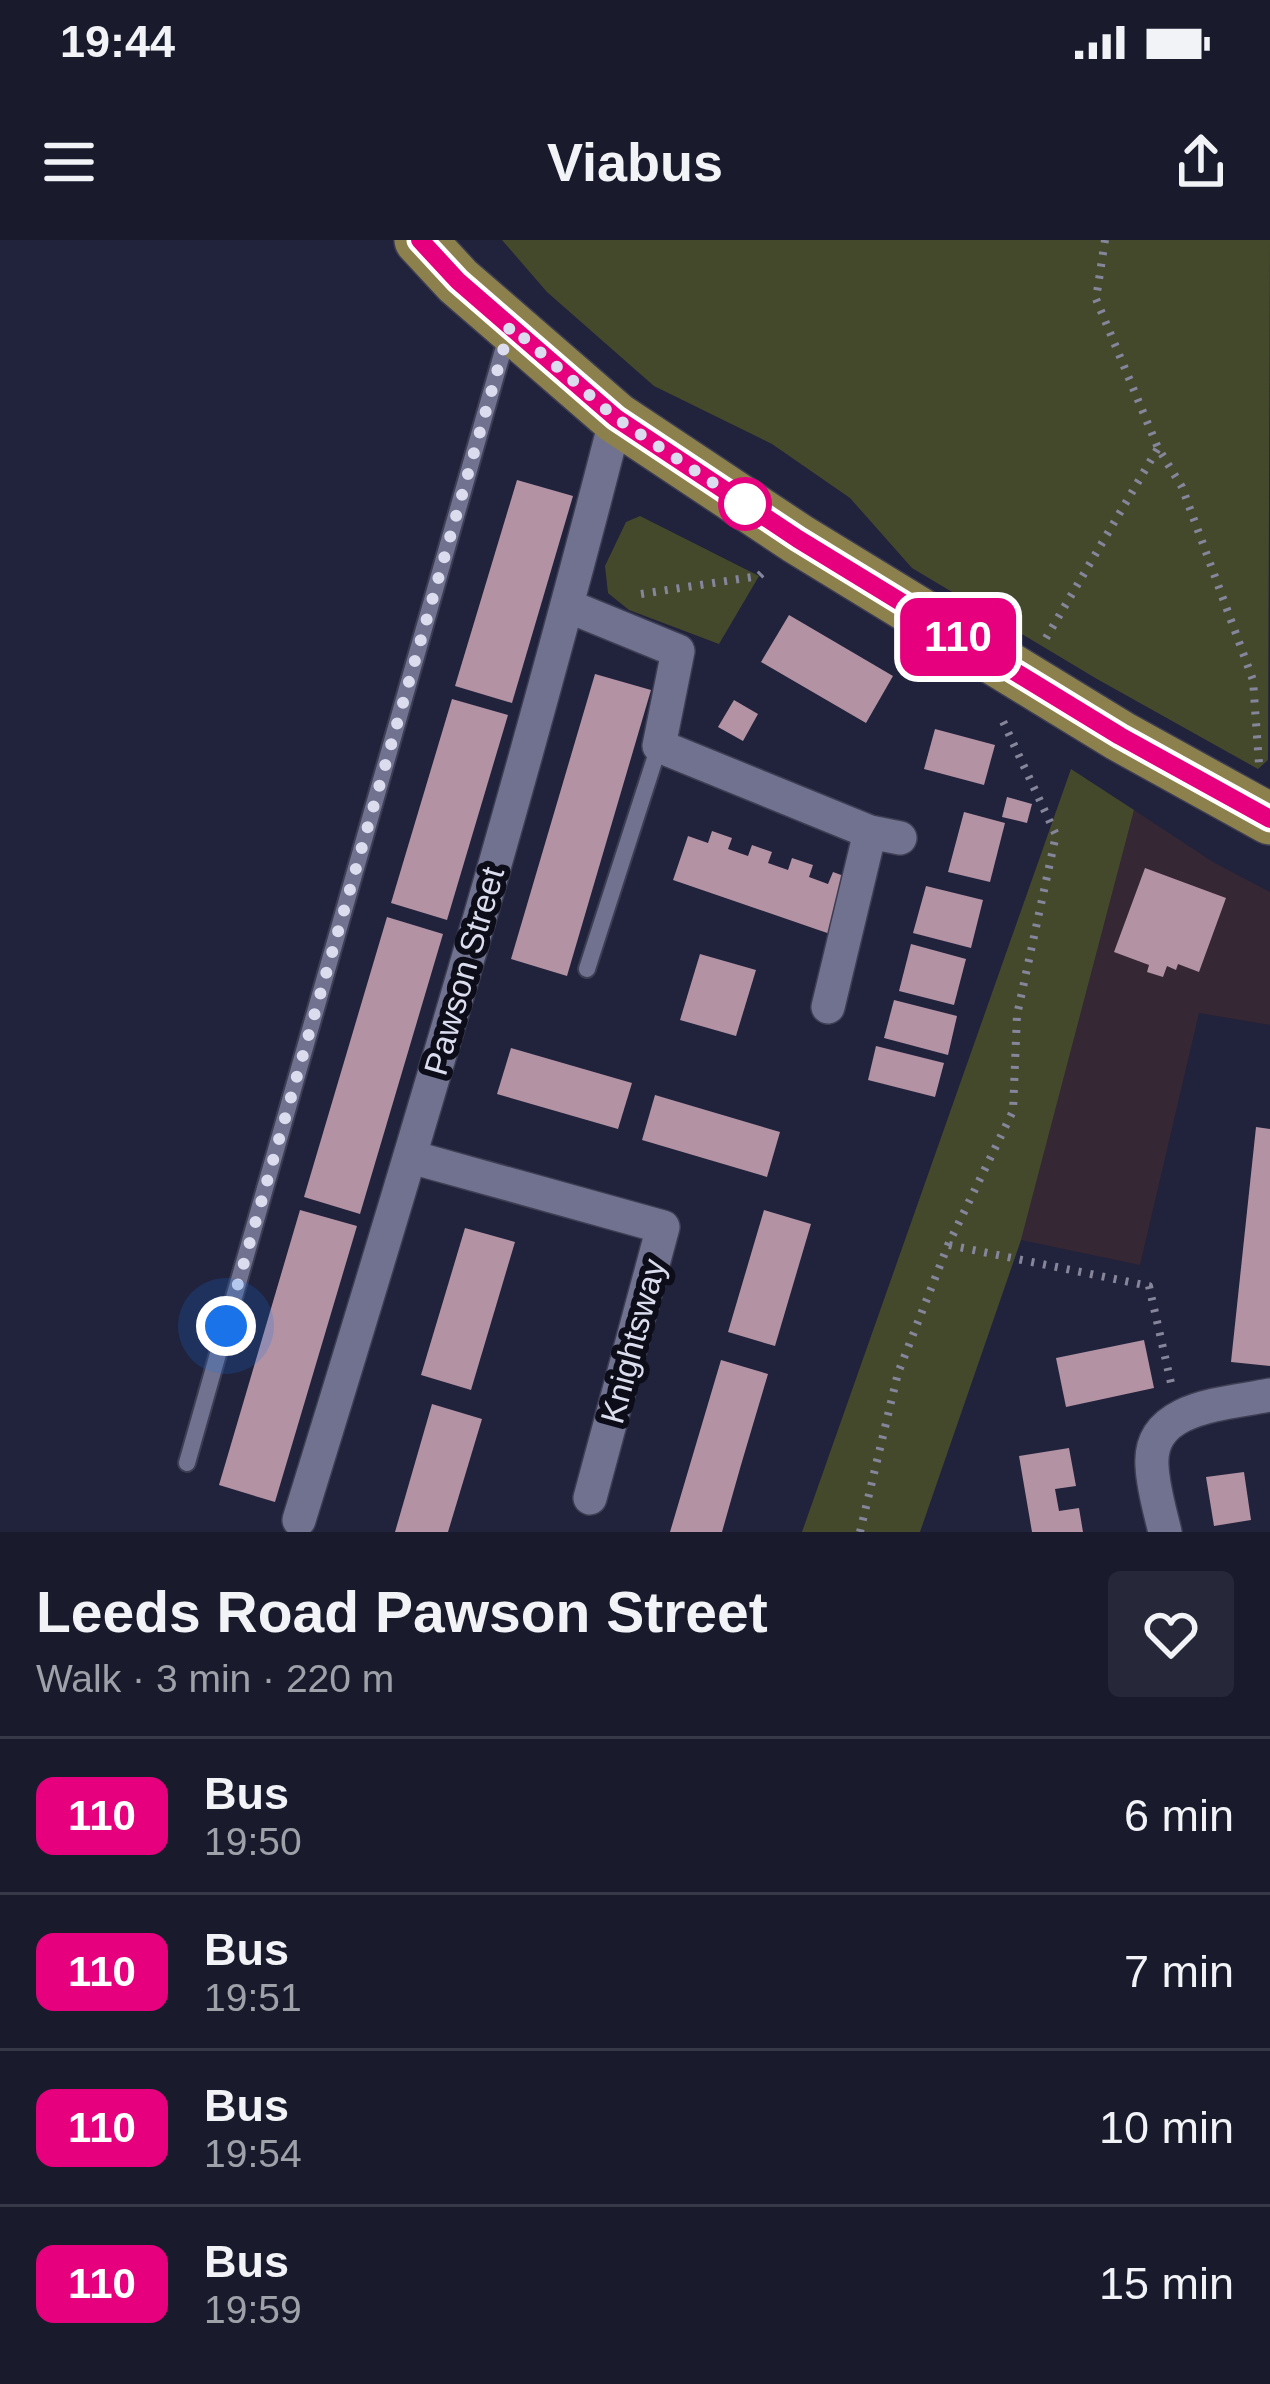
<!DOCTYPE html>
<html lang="en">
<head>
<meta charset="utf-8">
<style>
	body { margin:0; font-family:Arial,sans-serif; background:#262738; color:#f1f3f6; height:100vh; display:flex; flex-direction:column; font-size:45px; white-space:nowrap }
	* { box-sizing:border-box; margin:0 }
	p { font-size:39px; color:#9fa1a9 }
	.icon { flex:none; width:66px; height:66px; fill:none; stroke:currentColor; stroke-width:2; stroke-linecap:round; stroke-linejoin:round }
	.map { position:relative; height:1292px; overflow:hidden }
	.panel { display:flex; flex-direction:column; background:#191a2c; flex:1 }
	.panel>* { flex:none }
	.badge { padding:0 24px; border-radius:18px; font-size:42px; line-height:78px }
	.you { position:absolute; width:60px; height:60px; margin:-30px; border:9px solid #fff; border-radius:50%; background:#1a73e8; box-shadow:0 0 0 18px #1a73e833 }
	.map>.badge { position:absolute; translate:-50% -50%; box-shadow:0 0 0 6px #fff }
	.round { display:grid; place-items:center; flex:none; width:126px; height:126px; border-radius:12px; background:#262738 }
	.headline { display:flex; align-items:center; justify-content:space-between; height:204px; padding:0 36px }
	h1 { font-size:57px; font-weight:700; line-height:90px }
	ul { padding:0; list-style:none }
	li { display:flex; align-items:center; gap:36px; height:156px; padding:0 36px; border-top:3px solid #373848 }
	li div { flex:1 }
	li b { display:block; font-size:45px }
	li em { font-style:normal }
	li .badge { min-width:132px; font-weight:700; text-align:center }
	.status { display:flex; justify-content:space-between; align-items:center; height:84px; padding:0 60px; background:#191a2c; direction:ltr }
	.status svg { height:33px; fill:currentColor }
	header { display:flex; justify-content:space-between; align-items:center; height:156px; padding:0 36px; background:#191a2c; font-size:54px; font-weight:700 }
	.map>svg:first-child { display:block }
	.commercial { fill:#352734 }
	.green { fill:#45492c }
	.building { fill:#b392a4 }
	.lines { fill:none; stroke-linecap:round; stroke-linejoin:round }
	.service-casing { stroke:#3d3d53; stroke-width:20 }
	.minor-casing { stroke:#3d3d53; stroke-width:36 }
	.primary-casing { stroke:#3d3d53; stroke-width:54 }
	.path { stroke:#85869b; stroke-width:8; stroke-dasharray:3 9; stroke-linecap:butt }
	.service { stroke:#707290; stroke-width:16 }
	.minor { stroke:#707290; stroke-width:33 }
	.primary { stroke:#8c804d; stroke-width:51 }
	.line-casing { stroke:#fff; stroke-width:27 }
	.line { stroke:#e6007e; stroke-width:18 }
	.walk { stroke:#dbddee; stroke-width:12; stroke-dasharray:0 21.6 }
	.stop-dot { fill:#fff; stroke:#e6007e; stroke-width:6 }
	.labels { text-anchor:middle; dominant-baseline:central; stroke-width:12; stroke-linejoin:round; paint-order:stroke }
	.street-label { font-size:33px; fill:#dbddee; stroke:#0c0d18 }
</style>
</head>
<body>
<div class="status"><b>19:44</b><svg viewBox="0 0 49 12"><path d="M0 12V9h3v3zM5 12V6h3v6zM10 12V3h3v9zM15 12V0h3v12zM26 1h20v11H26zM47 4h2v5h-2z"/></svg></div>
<header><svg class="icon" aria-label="menu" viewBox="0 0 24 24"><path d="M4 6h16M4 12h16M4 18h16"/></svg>Viabus<svg class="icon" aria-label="share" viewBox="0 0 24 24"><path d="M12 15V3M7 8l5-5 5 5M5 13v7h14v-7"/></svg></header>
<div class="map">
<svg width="1270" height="1292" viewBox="0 0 1270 1292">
	<rect width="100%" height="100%" fill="#21223b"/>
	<!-- commercial -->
	<path class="commercial" d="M1134 570 1213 622 1270 652V785L1199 773 1140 1025 1021 1000Z"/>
	<!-- green -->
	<g class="green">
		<path d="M502 0H1270L1268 520 1258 529 1097 439 912 328 850 258 772 204 654 146 547 52Z"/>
		<path d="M640 276 759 336 719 404 629 370 608 353 605 326 626 282Z"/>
		<path d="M1071 529 1134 570 1021 1000 920 1292H802Z"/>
	</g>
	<!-- building -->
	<g class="building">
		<path d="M517 240 573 256 512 463 455 446Z"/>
		<path d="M789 375 893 436 866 483 761 422Z"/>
		<path d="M595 434 651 450 567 736 511 719Z"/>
		<path d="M452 459 508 475 447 680 391 663Z"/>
		<path d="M734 460 758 474 743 501 718 487Z"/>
		<path d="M935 489 995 505 984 545 924 529Z"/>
		<path d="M1007 557 1032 564 1027 583 1002 577Z"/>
		<path d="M964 572 1005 583 990 642 948 632Z"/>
		<path d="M712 591 732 598 728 609 748 616 752 605 772 612 768 623 788 630 792 618 813 625 809 637 828 644 833 632 852 639 833 695 673 640 688 596 708 603Z"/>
		<path d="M1145 628 1226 658 1199 732 1178 724 1176 730 1167 726 1163 737 1147 732 1149 725 1114 712Z"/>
		<path d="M926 646 983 660 971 708 913 693Z"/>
		<path d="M387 677 443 694 360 974 304 957Z"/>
		<path d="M911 704 966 719 954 765 899 751Z"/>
		<path d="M700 714 756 730 736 796 680 780Z"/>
		<path d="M894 760 957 776 948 815 884 798Z"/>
		<path d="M876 806 944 823 935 857 868 840Z"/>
		<path d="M511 808 632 843 618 889 497 854Z"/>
		<path d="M655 855 780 892 767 937 642 900Z"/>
		<path d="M1256 887 1270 889V1126L1231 1122Z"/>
		<path d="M300 970 357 986 275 1262 219 1245Z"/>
		<path d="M764 970 811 984 775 1106 728 1092Z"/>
		<path d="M465 988 515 1002 471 1150 421 1135Z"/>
		<path d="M1144 1100 1154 1148 1066 1167 1056 1118Z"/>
		<path d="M721 1120 768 1134 741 1225 722 1292H670Z"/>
		<path d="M432 1164 482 1179 448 1292H395Z"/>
		<path d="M1069 1208 1076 1246 1055 1249 1059 1271 1079 1268 1083 1292H1032L1019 1216Z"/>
		<path d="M1244 1232 1251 1280 1214 1286 1206 1237Z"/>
	</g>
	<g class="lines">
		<!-- service casing -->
		<g class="service-casing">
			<g id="service">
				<path d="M587 729 659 506"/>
				<path d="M187 1223 508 93"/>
			</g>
		</g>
		<!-- minor casing -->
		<g class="minor-casing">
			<g id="minor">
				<path d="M568 366 678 411 659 506 870 592 900 598"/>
				<path d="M828 767 870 592"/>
				<path d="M411 917 663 987 590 1258"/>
				<path d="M299 1280C412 915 521 549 616 178"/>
				<path d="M1165 1292C1160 1271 1153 1248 1152 1226 1148 1165 1227 1164 1270 1155"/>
			</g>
		</g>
		<!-- primary casing -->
		<g class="primary-casing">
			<path id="primary" d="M420 0 458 41 616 178 798 299 1120 496 1270 579"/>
		</g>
		<!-- path -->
		<g class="path">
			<path d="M1105 0 1096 59 1158 208 1182 247 1253 440 1259 524"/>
			<path d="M641 354 759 336 766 329"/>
			<path d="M1046 398 1158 208"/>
			<path d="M949 1005 1149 1046 1171 1143"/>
			<path d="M860 1292 898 1133 948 1005 1013 871 1017 775 1056 595 1000 475"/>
		</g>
		<!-- service -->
		<use href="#service" class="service"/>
		<!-- minor -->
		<use href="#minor" class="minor"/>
		<!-- primary -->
		<use href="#primary" class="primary"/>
	</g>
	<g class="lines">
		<!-- line casing -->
		<g class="line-casing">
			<path id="line" d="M420 0 458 41 616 178 798 299 1120 496 1270 579"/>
		</g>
		<!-- line -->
		<use href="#line" class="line"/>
		<!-- walk -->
		<path class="walk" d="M226 1086 510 86 616 178 745 264"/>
	</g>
	<!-- markers -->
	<circle class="stop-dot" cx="745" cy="264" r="24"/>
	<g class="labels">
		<!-- street labels -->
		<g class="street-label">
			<text transform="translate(464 731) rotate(-74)">Pawson Street</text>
			<text transform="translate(633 1101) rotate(-75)">Knightsway</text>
		</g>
	</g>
</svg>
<div class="you" style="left:226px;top:1086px"></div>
<b class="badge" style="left:958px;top:397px;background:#e6007e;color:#fff">110</b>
</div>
<section class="panel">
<div class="headline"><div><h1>Leeds Road Pawson Street</h1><p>Walk · 3 min · 220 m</p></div><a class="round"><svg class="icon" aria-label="heart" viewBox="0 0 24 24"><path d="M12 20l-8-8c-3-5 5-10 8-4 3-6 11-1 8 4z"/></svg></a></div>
<ul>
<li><span class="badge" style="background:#e6007e;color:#fff">110</span><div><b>Bus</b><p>19:50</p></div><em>6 min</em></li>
<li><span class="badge" style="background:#e6007e;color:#fff">110</span><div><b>Bus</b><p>19:51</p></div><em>7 min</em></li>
<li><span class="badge" style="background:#e6007e;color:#fff">110</span><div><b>Bus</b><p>19:54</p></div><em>10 min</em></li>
<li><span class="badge" style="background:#e6007e;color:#fff">110</span><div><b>Bus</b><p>19:59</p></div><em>15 min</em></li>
</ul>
</section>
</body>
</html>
